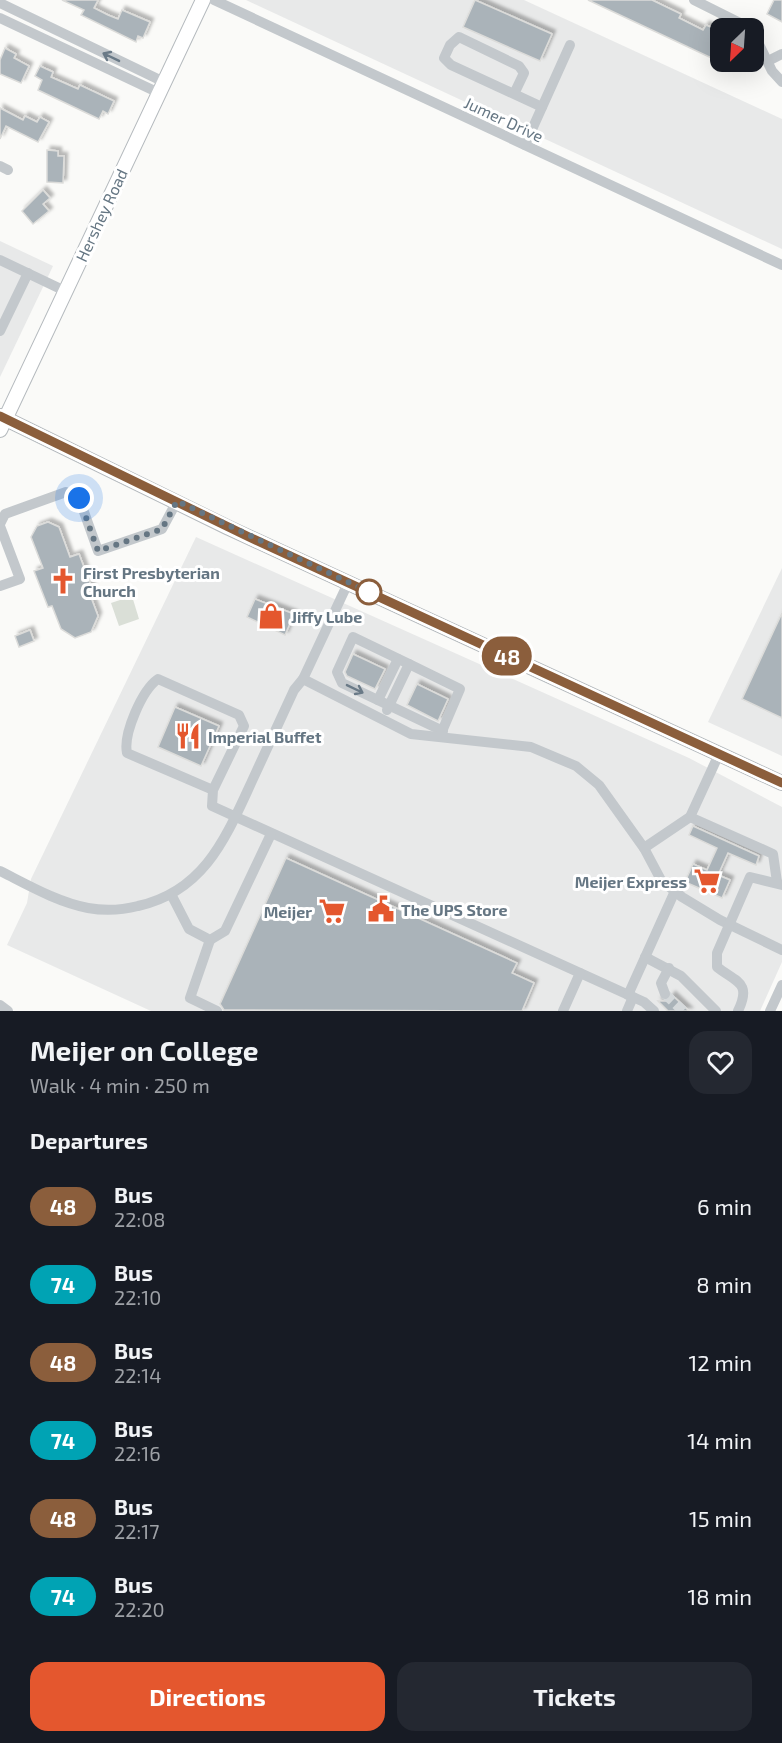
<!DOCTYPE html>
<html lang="en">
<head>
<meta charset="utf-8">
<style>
	body { margin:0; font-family:"Exo 2",sans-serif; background:#242831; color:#f1f3f6; height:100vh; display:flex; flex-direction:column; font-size:22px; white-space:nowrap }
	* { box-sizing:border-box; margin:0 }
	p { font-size:20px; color:#9ea1a6 }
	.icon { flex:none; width:33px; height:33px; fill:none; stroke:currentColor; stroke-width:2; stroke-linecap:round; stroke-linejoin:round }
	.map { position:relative; height:1011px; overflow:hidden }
	.sheet { display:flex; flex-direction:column; background:#171b24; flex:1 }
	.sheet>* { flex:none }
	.badge { padding:0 12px; border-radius:20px; font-size:21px; line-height:39px }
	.needle { width:39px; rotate:205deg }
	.tools { position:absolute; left:710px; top:18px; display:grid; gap:12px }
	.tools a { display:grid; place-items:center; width:54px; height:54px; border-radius:12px; background:#171b24; box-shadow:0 6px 24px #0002; font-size:30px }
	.you { position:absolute; width:30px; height:30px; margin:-15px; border:4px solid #fff; border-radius:50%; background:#1a73e8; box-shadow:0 0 0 9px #1a73e833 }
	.map>.badge { position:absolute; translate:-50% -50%; box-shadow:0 0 0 3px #fff }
	h2 { padding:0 30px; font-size:22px; line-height:54px }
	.round { display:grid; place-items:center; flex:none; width:63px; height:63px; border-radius:18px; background:#242831 }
	.overview { display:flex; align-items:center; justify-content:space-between; height:102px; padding:0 30px }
	h1 { font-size:28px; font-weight:700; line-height:45px }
	.button { display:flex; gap:12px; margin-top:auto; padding:12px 30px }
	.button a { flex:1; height:69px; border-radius:18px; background:#e4572e; color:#fff; font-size:24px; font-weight:700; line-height:69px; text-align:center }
	.button a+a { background:#242831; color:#f1f3f6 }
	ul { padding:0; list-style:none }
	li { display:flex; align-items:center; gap:18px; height:78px; padding:0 30px }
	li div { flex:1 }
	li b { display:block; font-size:22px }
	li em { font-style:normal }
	li .badge { min-width:66px; font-weight:700; text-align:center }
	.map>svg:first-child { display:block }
	.built { fill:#e8e9e9 }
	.green { fill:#dadfd7 }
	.building { fill:#aab3b9; stroke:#dcdcda; stroke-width:1.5; filter:url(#shadow) }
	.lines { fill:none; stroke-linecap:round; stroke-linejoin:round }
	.minor-tunnel { stroke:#d5d9db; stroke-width:10; stroke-dasharray:10 5; stroke-linecap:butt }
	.major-casing { stroke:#b5babe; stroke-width:16 }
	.minor { stroke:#c3c8cc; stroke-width:10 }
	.major { stroke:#fff; stroke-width:14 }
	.oneway { stroke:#6a7a87 }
	.line-casing { stroke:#fff; stroke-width:14 }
	.line { stroke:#8b5e3c; stroke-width:9 }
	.walk { stroke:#657683; stroke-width:6; stroke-dasharray:0 10.8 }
	.stop-dot { fill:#fff; stroke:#8b5e3c; stroke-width:3 }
	.labels { text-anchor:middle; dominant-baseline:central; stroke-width:6; stroke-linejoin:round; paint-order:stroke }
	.street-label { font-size:16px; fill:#657683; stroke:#fff }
	.poi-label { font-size:16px; font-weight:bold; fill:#657683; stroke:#fff; text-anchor:start }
</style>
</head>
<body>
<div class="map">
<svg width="782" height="1011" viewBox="0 0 782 1011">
	<defs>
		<filter id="shadow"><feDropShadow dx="3.5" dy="-3.5" stdDeviation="1.5" flood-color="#0004"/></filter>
	</defs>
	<rect width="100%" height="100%" fill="#fafaf8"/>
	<!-- built -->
	<g class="built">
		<path d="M246 0H524L782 119V249Z"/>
		<path d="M0 241 53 266 0 377Z"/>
		<path d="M196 537 689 758 782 807V962L760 1011H151L7 945 27 903 31 879Z"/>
		<path d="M782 568V756L708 722Z"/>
	</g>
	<!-- green -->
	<path class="green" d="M132 596 139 619 119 626 111 603Z"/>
	<!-- building -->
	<g class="building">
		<path d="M62 0H98L94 8 108 15 118 19 122 10 150 22 143 38 138 36 136 42 81 15 84 10Z"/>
		<path d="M475 0 552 34 540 61 463 27Z"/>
		<path d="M588 0H652L681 14 679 18 703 30 706 25 720 31V62Z"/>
		<path d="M774 0H782V22L767 14Z"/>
		<path d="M5 48 16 54 14 58 29 66 21 83 0 74V60Z"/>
		<path d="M40 66 53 72 51 77 78 89 80 85 114 101 108 114 103 111 99 119 38 90 42 80 35 76Z"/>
		<path d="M0 108 23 120 25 116 37 122 40 117 49 122 38 142 6 126 0 139Z"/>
		<path d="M47 150 58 151V156H64L63 183 47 182Z"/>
		<path d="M43 190 50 198 43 204 49 211 33 224 22 211Z"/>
		<path d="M48 522 59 527 70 557 79 554 93 591 89 592 98 616 91 632 75 638 61 629 52 606 48 607 34 571 43 568 31 537 37 526Z"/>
		<path d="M255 599 294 614 285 635 247 617Z"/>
		<path d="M782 613V718L742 699Z"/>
		<path d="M30 630 34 641 19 647 15 636Z"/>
		<path d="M353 654 385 669 375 689 347 676 345 672Z"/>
		<path d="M417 684 448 699 438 721 407 705Z"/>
		<path d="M175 707 219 726 201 766 158 747Z"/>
		<path d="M693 826 759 856 756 865 728 853 718 875 730 880 722 898 685 882 693 864 707 870 717 848 689 835Z"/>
		<path d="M286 858 517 963 512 973 534 983 522 1011 224 1010 220 1004Z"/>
		<path d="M672 995 689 1011H668L658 1001H668Z"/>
	</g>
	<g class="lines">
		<!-- minor-tunnel -->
		<path class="minor-tunnel" d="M665 994 683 1011"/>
		<!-- major casing -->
		<g class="major-casing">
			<g id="major">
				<path d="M0 416 229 528 782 783"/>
				<path d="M0 430 203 0"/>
			</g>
		</g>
		<!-- minor -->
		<g class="minor">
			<path d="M214 0 782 265"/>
			<path d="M694 0 750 28"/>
			<path d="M0 3 164 82"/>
			<path d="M0 18 159 93"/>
			<path d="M753 32 772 71 782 82"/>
			<path d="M768 61 782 54"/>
			<path d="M514 94 524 73 519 66 459 37 450 45 444 58 451 65 542 107"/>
			<path d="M525 145 570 45"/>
			<path d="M0 166 8 170"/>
			<path d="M0 260 65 291"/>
			<path d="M0 331 28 273"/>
			<path d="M0 524 5 514 66 492 79 498 98 551 162 529 177 501"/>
			<path d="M0 526 20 579 0 586"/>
			<path d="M409 664 353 637 337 672 342 683 443 731"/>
			<path d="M303 679 411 734 531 747 576 766 599 785 644 848 661 880 682 897 720 920 782 950"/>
			<path d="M378 700 398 659"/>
			<path d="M387 710 409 664 460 689 440 736"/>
			<path d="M213 790 127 753C123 734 142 690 158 679L239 715 244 726 213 790 212 806 644 1002 654 1011"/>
			<path d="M690 817 773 854 777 882"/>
			<path d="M644 848 690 817 719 754"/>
			<path d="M0 871C28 885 57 902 88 908 105 911 122 910 138 906 205 891 226 837 252 781 266 750 280 720 294 690L303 679 348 583"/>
			<path d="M172 896 189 929 210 940 225 931 271 834"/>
			<path d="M210 940 190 998 217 1011"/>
			<path d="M645 957 681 976 716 1011"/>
			<path d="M665 994 661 983 669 968"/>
			<path d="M628 995 675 891"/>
			<path d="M0 1005 8 1011"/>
			<path d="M563 1011 580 973"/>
			<path d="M627 1011 633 997"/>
			<path d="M738 1011C752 982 736 982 717 967V953L750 877 782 885"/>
			<path d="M770 1011 782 985"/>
		</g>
		<!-- major -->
		<use href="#major" class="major"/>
	</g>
	<!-- one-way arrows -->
	<defs><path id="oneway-shaft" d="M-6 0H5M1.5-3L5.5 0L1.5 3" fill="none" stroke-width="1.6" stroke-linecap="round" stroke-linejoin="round" transform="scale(1.5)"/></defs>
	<g class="oneway">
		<use href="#oneway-shaft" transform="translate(111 57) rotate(-154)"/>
		<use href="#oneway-shaft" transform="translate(355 689) rotate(26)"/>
	</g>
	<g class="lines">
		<!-- line casing -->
		<g class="line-casing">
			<path id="line" d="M0 416 249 537 782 783"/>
		</g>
		<!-- line -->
		<use href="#line" class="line"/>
		<!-- walk -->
		<path class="walk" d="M79 498 98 551 162 529 177 501 369 592"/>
	</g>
	<!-- icons -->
	<defs>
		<g id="church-bare" transform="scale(2.07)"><path d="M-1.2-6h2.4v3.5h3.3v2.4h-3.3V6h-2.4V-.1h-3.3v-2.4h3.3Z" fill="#e4572e" stroke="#fff" stroke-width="2.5" paint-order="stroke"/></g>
		<g id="shop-bare" transform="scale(2.07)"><path d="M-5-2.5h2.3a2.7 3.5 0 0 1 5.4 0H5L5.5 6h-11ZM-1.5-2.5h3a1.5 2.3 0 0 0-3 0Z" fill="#e4572e" stroke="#fff" stroke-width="2.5" paint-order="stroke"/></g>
		<g id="restaurant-bare" transform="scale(2.07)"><path d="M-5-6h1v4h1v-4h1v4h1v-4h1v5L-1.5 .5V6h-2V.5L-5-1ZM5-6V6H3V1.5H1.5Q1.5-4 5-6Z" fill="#e4572e" stroke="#fff" stroke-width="2.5" paint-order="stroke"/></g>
		<g id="supermarket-bare" transform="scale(2.07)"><path d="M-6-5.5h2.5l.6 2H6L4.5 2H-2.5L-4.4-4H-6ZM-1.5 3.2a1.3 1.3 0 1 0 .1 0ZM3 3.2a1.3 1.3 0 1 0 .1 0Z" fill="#e4572e" stroke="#fff" stroke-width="2.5" paint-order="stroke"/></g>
		<g id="civic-bare" transform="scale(2.07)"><path d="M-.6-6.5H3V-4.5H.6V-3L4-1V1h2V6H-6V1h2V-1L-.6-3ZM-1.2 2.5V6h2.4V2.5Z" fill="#e4572e" stroke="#fff" stroke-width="2.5" paint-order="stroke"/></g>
	</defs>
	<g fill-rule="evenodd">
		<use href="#church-bare" x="63" y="581"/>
		<use href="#shop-bare" x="271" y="616"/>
		<use href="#restaurant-bare" x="188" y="736"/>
		<use href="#supermarket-bare" x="707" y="881"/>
		<use href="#civic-bare" x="381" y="909"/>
		<use href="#supermarket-bare" x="332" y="911"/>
	</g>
	<!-- markers -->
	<circle class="stop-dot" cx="369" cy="592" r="12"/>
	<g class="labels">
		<!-- street labels -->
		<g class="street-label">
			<text transform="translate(504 119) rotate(25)">Jumer Drive</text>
			<text transform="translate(101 215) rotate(-65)">Hershey Road</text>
		</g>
		<!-- poi labels -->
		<g class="poi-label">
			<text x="83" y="572">First Presbyterian<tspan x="83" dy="18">Church</tspan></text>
			<text x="291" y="616">Jiffy Lube</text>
			<text x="208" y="736">Imperial Buffet</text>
			<text x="687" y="881" text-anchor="end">Meijer Express</text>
			<text x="401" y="909">The UPS Store</text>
			<text x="312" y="911" text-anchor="end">Meijer</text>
		</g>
	</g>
</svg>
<div class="tools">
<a><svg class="needle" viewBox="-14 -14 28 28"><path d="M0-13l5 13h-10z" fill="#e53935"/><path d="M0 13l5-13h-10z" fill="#9ea1a6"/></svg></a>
</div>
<div class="you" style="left:79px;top:498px"></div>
<b class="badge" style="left:507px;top:656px;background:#8b5e3c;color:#fff">48</b>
</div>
<section class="sheet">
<div class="overview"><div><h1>Meijer on College</h1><p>Walk · 4 min · 250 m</p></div><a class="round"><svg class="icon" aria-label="heart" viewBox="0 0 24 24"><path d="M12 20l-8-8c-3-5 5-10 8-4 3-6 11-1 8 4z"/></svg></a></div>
<h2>Departures</h2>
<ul>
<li><span class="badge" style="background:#8b5e3c;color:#fff">48</span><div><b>Bus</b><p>22:08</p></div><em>6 min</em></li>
<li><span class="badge" style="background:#00a3b4;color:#fff">74</span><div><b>Bus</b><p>22:10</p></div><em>8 min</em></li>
<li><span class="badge" style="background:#8b5e3c;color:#fff">48</span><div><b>Bus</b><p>22:14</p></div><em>12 min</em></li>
<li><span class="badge" style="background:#00a3b4;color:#fff">74</span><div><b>Bus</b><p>22:16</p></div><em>14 min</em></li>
<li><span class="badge" style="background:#8b5e3c;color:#fff">48</span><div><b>Bus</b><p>22:17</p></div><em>15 min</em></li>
<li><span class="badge" style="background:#00a3b4;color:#fff">74</span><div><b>Bus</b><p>22:20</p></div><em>18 min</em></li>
</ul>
<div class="button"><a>Directions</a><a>Tickets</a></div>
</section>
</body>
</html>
